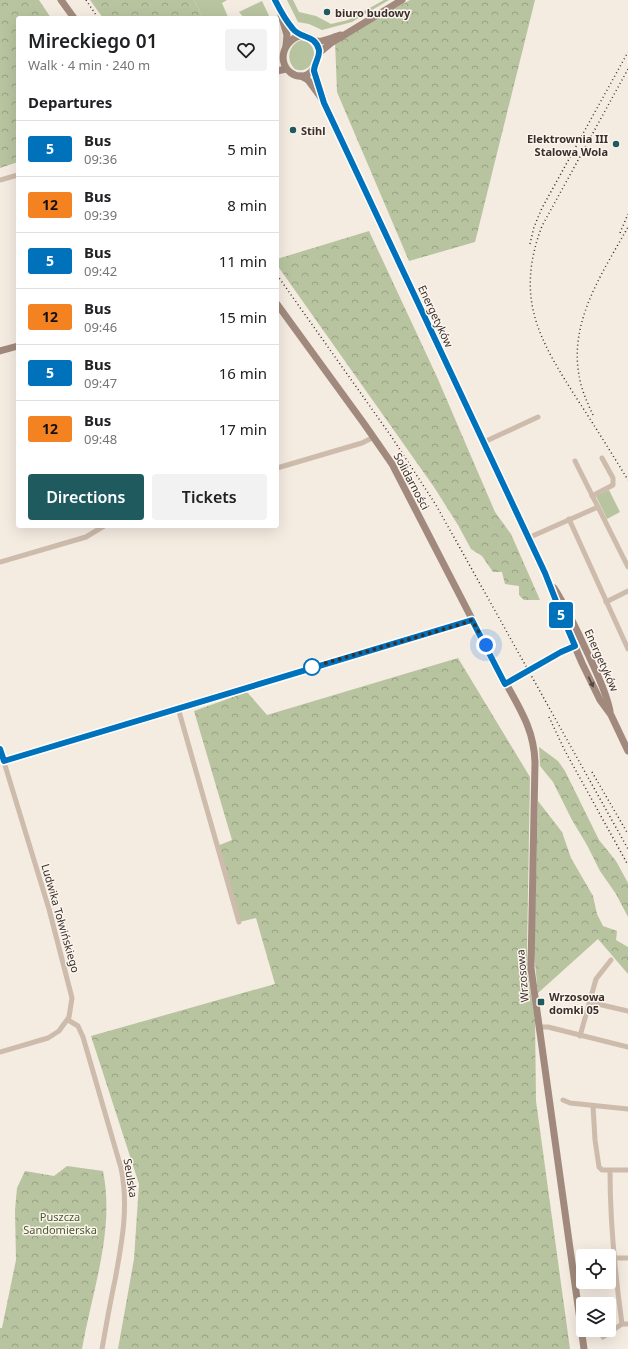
<!DOCTYPE html>
<html lang="en">
<head>
<meta charset="utf-8">
<style>
	body { margin:0; font-family:"Noto Sans",sans-serif; background:#f2f2f2; color:#202124; height:100vh; display:flex; flex-direction:column; font-size:15px; white-space:nowrap }
	* { box-sizing:border-box; margin:0 }
	p { font-size:13px; color:#757577 }
	.icon { flex:none; width:22px; height:22px; fill:none; stroke:currentColor; stroke-width:2; stroke-linecap:round; stroke-linejoin:round }
	.map { position:relative; flex:1; overflow:hidden }
	.details { position:absolute; left:16px; top:16px; width:263px; height:512px; display:flex; flex-direction:column; background:#fff; border-radius:4px; box-shadow:0 4px 16px #0002 }
	.details>* { flex:none }
	.badge { padding:0 8px; border-radius:3px; font-size:14px; line-height:26px }
	.fabs { position:absolute; left:576px; top:1249px; display:grid; gap:8px }
	.fabs a { display:grid; place-items:center; width:40px; height:40px; border-radius:4px; background:#fff; box-shadow:0 4px 16px #0002; font-size:20px }
	.you { position:absolute; width:20px; height:20px; margin:-10px; border:3px solid #fff; border-radius:50%; background:#1a73e8; box-shadow:0 0 0 6px #1a73e833 }
	.map>.badge { position:absolute; translate:-50% -50%; box-shadow:0 0 0 2px #fff }
	h2 { padding:0 12px; font-size:15px; line-height:36px }
	.round { display:grid; place-items:center; flex:none; width:42px; height:42px; border-radius:4px; background:#f2f2f2 }
	.headline { display:flex; align-items:center; justify-content:space-between; height:68px; padding:0 12px }
	h1 { font-size:19px; font-weight:600; line-height:30px }
	.action { display:flex; gap:8px; margin-top:auto; padding:8px 12px }
	.action a { flex:1; height:46px; border-radius:4px; background:#1f5a5e; color:#fff; font-size:16px; font-weight:600; line-height:46px; text-align:center }
	.action a+a { background:#f2f2f2; color:#202124 }
	ul { padding:0; list-style:none }
	li { display:flex; align-items:center; gap:12px; height:56px; padding:0 12px; border-top:1px solid #e0e0e0 }
	li div { flex:1 }
	li b { display:block; font-size:15px }
	li em { font-style:normal }
	li .badge { min-width:44px; font-weight:700; text-align:center }
	.map>svg:first-child { display:block }
	.green { fill:#b8c4a0 }
	.forest { fill:url(#forest-crowns) }
	.lines { fill:none; stroke-linecap:round; stroke-linejoin:round }
	.street { stroke:#cdbbac; stroke-width:5 }
	.secondary { stroke:#a18a7d; stroke-width:7 }
	.rail { stroke:#3b302b; stroke-width:1.5; stroke-dasharray:1 3; stroke-linecap:butt }
	.oneway { fill:#544640 }
	.line-casing { stroke:#fff; stroke-width:9 }
	.line { stroke:#0072bc; stroke-width:6 }
	.walk { stroke:#3b302b; stroke-width:4; stroke-dasharray:0 7.2 }
	.poi-dot { fill:#1f5a5e; stroke:#fbf5ee; stroke-width:1.5 }
	.stop-dot { fill:#fff; stroke:#0072bc; stroke-width:2 }
	.labels { text-anchor:middle; dominant-baseline:central; stroke-width:3; stroke-linejoin:round; paint-order:stroke }
	.poi-label { font-size:11px; font-weight:bold; fill:#3b302b; stroke:#fbf5ee; text-anchor:start }
	.street-label { font-size:11px; fill:#3b302b; stroke:#fbf5ee }
	.park-label { font-size:11px; fill:#4a5a2e; stroke:#fbf5ee }
</style>
</head>
<body>
<div class="map">
<svg width="628" height="1349" viewBox="0 0 628 1349">
	<defs>
		<pattern id="forest-crowns" width="20" height="18" patternUnits="userSpaceOnUse"><rect width="20" height="18" fill="#b8c4a0"/><path d="M2 6a3 3 0 1 1 6 0M12 15a3 3 0 1 1 6 0" fill="none" stroke="#97a083"/></pattern>
	</defs>
	<rect width="100%" height="100%" fill="#f4ebe1"/>
	<!-- green -->
	<g class="green">
		<path d="M194 0H227L222 3 228 17 225 18H203Z"/>
		<path d="M287 0H293L299 12 316 16 331 24 348 20 384 0H389L352 22 322 30 309 24 298 22Z"/>
		<path d="M262 1 270 18H244L239 12Z"/>
		<path d="M301 40C324 44 313 77 295 69 285 60 289 44 301 40Z"/>
		<path d="M609 490 620 512 607 519 596 496Z"/>
	</g>
	<!-- forest -->
	<g class="forest">
		<path d="M0 0H39L51 18H18V162L0 168Z"/>
		<path d="M90 0H194L203 18H103Z"/>
		<path d="M410 0H535L475 242 409 261 337 92 335 41Z"/>
		<path d="M369 231 437 377 495 512 511 534 540 600H524L519 595V586L505 584 502 572H493L482 556 471 549 458 525 434 487 277 265V259Z"/>
		<path d="M458 658 530 777 527 950 528 976 535 1020 536 1101 570 1349H118L134 1259 139 1184 91 1036 275 984 256 918 239 922 217 846 232 840 194 711 247 692 267 715Z"/>
		<path d="M539 747 558 761 565 771 599 840 616 861 628 883V917L616 894 600 871 587 845 572 820 553 782 540 766Z"/>
		<path d="M538 801 562 832 571 858 593 896 597 914 603 926 617 931 616 940 628 947V974L598 939 538 993 534 954Z"/>
		<path d="M67 1166 103 1171C115 1231 92 1291 82 1349H0V1328H2L16 1260 15 1210 17 1188 25 1171 54 1176Z"/>
	</g>
	<g class="lines">
		<!-- street -->
		<g class="street">
			<path d="M0 180 18 175"/>
			<path d="M484 442 538 417"/>
			<path d="M575 461 628 567"/>
			<path d="M277 468 362 443 374 437"/>
			<path d="M592 496 613 485V478L602 458"/>
			<path d="M569 519 628 649"/>
			<path d="M528 538 598 507"/>
			<path d="M0 562 86 537 104 526"/>
			<path d="M606 602 628 591"/>
			<path d="M178 708 239 922"/>
			<path d="M0 749 49 909 72 998 69 1017 59 1031 48 1038 0 1052"/>
			<path d="M4 761 473 620"/>
			<path d="M589 1002 628 1011"/>
			<path d="M68 1020 78 1026 83 1037 121 1168C129 1206 122 1242 115 1280 110 1303 106 1326 102 1349"/>
			<path d="M539 1027H548L628 1047"/>
			<path d="M580 1036 596 979 611 960"/>
			<path d="M563 1100 570 1103 628 1109"/>
			<path d="M593 1106 595 1140 599 1167 602 1170H628"/>
			<path d="M610 1171C610 1222 615 1273 622 1324H628"/>
			<path d="M614 1258H628"/>
			<path d="M603 1337 622 1324"/>
		</g>
		<!-- secondary -->
		<g class="secondary">
			<path d="M61 0 74 18"/>
			<path d="M275 0C280 9 287 25 295 31 299 34 304 35 309 37 321 43 320 56 315 66 303 90 271 67 288 44 292 39 296 36 303 35"/>
			<path d="M281 15 287 35 286 46"/>
			<path d="M315 41C323 43 332 37 341 35"/>
			<path d="M319 53 331 43 402 0"/>
			<path d="M314 68 324 103 545 573 558 607 582 663 600 700 611 715 628 751"/>
			<path d="M277 71 286 69"/>
			<path d="M301 76 308 80 322 99"/>
			<path d="M277 304 365 425 392 464 505 683 508 687C522 712 534 732 535 762L531 968 584 1349"/>
			<path d="M0 351 18 346"/>
			<path d="M554 588C568 610 578 633 589 656 597 674 606 691 610 711"/>
			<path d="M505 683 561 652 575 646"/>
		</g>
		<!-- rail -->
		<g class="rail">
			<path d="M86 0 98 18"/>
			<path d="M628 69 542 226C514 300 540 341 579 402 596 428 612 454 628 480"/>
			<path d="M620 233 628 214"/>
			<path d="M530 244 534 227 542 208 628 52"/>
			<path d="M277 275 391 436 436 505 628 849"/>
			<path d="M593 415C587 402 581 389 579 375 569 321 603 272 628 227"/>
			<path d="M549 717 565 751 628 865"/>
			<path d="M592 772 628 834"/>
		</g>
	</g>
	<!-- one-way arrows -->
	<defs><path id="oneway-solid" d="M-6-.8H1V-3.2L6.5 0L1 3.2V.8H-6Z"/></defs>
	<use class="oneway" href="#oneway-solid" transform="translate(591 682) rotate(64)"/>
	<g class="lines">
		<!-- line casing -->
		<g class="line-casing">
			<path id="line" d="M0 749 4 761 472 620 505 684 561 652 575 646 558 606 545 573 324 103 314 71C314 63 320 58 319 50 315 34 301 39 293 29 286 21 280 10 275 0"/>
		</g>
		<!-- line -->
		<use href="#line" class="line"/>
		<!-- walk -->
		<path class="walk" d="M312 667 462 624 472 620 486 645"/>
	</g>
	<!-- markers -->
	<g class="poi-dot">
		<circle cx="327" cy="12" r="4"/>
		<circle cx="293" cy="130" r="4"/>
		<circle cx="616" cy="144" r="4"/>
		<rect x="537" y="998" width="8" height="8" rx="2"/>
	</g>
	<circle class="stop-dot" cx="312" cy="667" r="8"/>
	<g class="labels">
		<!-- poi labels -->
		<g class="poi-label">
			<text x="335" y="12">biuro budowy</text>
			<text x="301" y="130">Stihl</text>
			<text x="608" y="138" text-anchor="end">Elektrownia III<tspan x="608" dy="13">Stalowa Wola</tspan></text>
			<text x="549" y="996">Wrzosowa<tspan x="549" dy="13">domki 05</tspan></text>
		</g>
		<!-- street labels -->
		<g class="street-label">
			<text transform="translate(436 316) rotate(65)">Energetyków</text>
			<text transform="translate(412 481) rotate(62)">Solidarności</text>
			<text transform="translate(602 660) rotate(66)">Energetyków</text>
			<text transform="translate(61 918) rotate(74)">Ludwika Tołwińskiego</text>
			<text transform="translate(522 976) rotate(-95)">Wrzosowa</text>
			<text transform="translate(131 1178) rotate(81)">Seulska</text>
		</g>
		<!-- park labels -->
		<g class="park-label">
			<text x="60" y="1216">Puszcza<tspan x="60" dy="13">Sandomierska</tspan></text>
		</g>
	</g>
</svg>
<div class="fabs">
<a><svg class="icon" aria-label="locate" viewBox="0 0 24 24"><circle cx="12" cy="12" r="6"/><path d="M12 2v4M12 18v4M2 12h4M18 12h4"/></svg></a>
<a><svg class="icon" aria-label="layers" viewBox="0 0 24 24"><path d="M12 4l9 5-9 5-9-5zM3 14l9 5 9-5"/></svg></a>
</div>
<div class="you" style="left:486px;top:645px"></div>
<b class="badge" style="left:561px;top:615px;background:#0072bc;color:#fff">5</b>
<section class="details">
<div class="headline"><div><h1>Mireckiego 01</h1><p>Walk · 4 min · 240 m</p></div><a class="round"><svg class="icon" aria-label="heart" viewBox="0 0 24 24"><path d="M12 20l-8-8c-3-5 5-10 8-4 3-6 11-1 8 4z"/></svg></a></div>
<h2>Departures</h2>
<ul>
<li><span class="badge" style="background:#0072bc;color:#fff">5</span><div><b>Bus</b><p>09:36</p></div><em>5 min</em></li>
<li><span class="badge" style="background:#f58220;color:#111">12</span><div><b>Bus</b><p>09:39</p></div><em>8 min</em></li>
<li><span class="badge" style="background:#0072bc;color:#fff">5</span><div><b>Bus</b><p>09:42</p></div><em>11 min</em></li>
<li><span class="badge" style="background:#f58220;color:#111">12</span><div><b>Bus</b><p>09:46</p></div><em>15 min</em></li>
<li><span class="badge" style="background:#0072bc;color:#fff">5</span><div><b>Bus</b><p>09:47</p></div><em>16 min</em></li>
<li><span class="badge" style="background:#f58220;color:#111">12</span><div><b>Bus</b><p>09:48</p></div><em>17 min</em></li>
</ul>
<div class="action"><a>Directions</a><a>Tickets</a></div>
</section>
</div>
</body>
</html>
